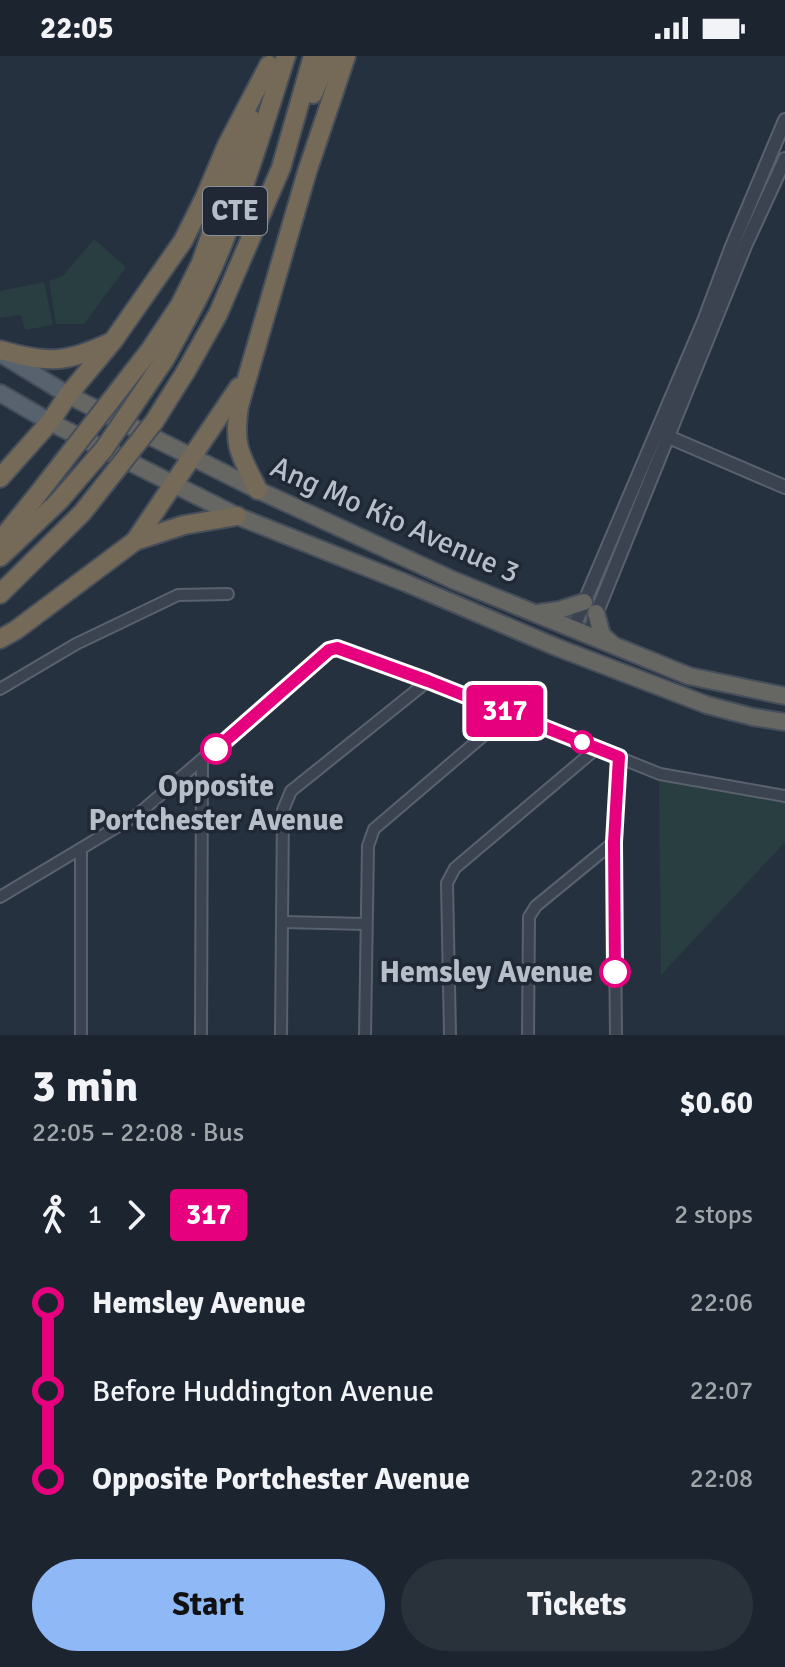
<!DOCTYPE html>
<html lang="en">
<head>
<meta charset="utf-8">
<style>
	body { margin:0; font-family:Signika,sans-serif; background:#29313b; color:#f1f3f6; height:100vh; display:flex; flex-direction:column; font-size:30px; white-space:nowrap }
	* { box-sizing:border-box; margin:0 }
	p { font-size:26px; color:#a0a5aa }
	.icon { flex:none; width:44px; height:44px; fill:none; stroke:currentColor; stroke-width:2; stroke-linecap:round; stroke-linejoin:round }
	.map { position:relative; height:979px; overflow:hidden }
	.side { display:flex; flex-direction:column; background:#1c252f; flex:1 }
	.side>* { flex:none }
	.badge { padding:0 16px; border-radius:6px; font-size:28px; line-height:52px }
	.map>.badge { position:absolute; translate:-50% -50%; box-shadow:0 0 0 4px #fff }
	.legs { display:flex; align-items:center; gap:12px; height:88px; padding:0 32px; font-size:26px }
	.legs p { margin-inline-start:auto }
	.summary { display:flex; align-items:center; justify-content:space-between; height:136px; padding:0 32px }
	h1 { font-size:44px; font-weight:700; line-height:60px }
	.primary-button { display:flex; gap:16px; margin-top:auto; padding:16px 32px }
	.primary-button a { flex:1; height:92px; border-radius:48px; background:#8fb8f6; color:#111; font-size:32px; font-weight:700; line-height:92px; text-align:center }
	.primary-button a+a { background:#29313b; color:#f1f3f6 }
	ul { padding:0 32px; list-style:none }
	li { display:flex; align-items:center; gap:28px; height:88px; font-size:30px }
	li i { display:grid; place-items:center; width:12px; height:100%; margin:0 10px; background:currentColor }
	li i::after { content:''; width:20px; height:20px; margin:-10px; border:6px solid; border-radius:50%; background:#1c252f }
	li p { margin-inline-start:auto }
	li:first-child i { background:linear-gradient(#0000 50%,currentColor 0) }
	li:last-child i { background:linear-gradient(currentColor 50%,#0000 0) }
	.status { display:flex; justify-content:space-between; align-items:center; height:56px; padding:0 40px; background:#1c252f; direction:ltr }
	.status svg { height:22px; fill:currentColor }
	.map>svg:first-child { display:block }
	.green { fill:#283e40 }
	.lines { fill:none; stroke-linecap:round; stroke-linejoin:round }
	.minor-casing { stroke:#58616d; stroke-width:14 }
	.tertiary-casing { stroke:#58616d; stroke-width:16 }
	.primary-casing { stroke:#434c58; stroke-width:20 }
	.trunk-casing { stroke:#454e5a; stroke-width:20 }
	.motorway-casing { stroke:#454e5a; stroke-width:22 }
	.minor { stroke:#3a434f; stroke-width:10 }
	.tertiary { stroke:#3a434f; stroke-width:12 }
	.primary { stroke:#58626f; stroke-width:16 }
	.trunk { stroke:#666663; stroke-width:16 }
	.motorway { stroke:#756957; stroke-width:18 }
	.motorway-bridge-casing { stroke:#454e5a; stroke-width:22; stroke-linecap:butt }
	.motorway-bridge { stroke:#756957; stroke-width:18 }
	.line-1-casing { stroke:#fff; stroke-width:18 }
	.line-1 { stroke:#e6007e; stroke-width:12 }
	.stop-1-dot { fill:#fff; stroke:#e6007e; stroke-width:4 }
	.labels { text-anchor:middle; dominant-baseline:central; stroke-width:7; stroke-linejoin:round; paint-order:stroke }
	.shield { fill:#1f2834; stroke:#89919d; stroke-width:2 }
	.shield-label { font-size:28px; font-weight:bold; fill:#b6beca }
	.street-label { font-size:30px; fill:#b6beca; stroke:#1f2834 }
	.stop-label { font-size:30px; font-weight:bold; fill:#b6beca; stroke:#1f2834 }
</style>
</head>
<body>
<div class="status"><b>22:05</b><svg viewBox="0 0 49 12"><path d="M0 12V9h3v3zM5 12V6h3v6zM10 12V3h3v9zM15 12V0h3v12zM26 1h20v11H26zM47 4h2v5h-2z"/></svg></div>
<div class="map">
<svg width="785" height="979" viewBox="0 0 785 979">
	<rect width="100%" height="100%" fill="#26313f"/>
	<!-- green -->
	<g class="green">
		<path d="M94 183 126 211 84 268H56L49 225 63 220Z"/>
		<path d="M44 226 53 269 25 274 21 259 0 262V235Z"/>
		<path d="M659 725 785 744V786L661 919Z"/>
	</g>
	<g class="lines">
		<!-- minor casing -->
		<g class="minor-casing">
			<g id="minor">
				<path d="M0 633 76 588 178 539 228 538"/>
				<path d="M0 841 137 759 329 594 337 592 434 627 660 718 785 740"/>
				<path d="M283 866 366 868"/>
				<path d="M81 979V794"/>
				<path d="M201 979 202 706"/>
				<path d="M281 979 283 754 291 735 428 625"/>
				<path d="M365 979 368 790 374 773 510 657"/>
				<path d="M450 979 447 827 455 812 597 692"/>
				<path d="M528 979 529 861 536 850 614 786"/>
				<path d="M616 979 614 786 619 701"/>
			</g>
		</g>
		<!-- tertiary casing -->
		<g class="tertiary-casing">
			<g id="tertiary">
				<path d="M664 379 785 431"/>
				<path d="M573 573 704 265 732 190 785 64"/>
				<path d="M588 578 745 190 785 103"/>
			</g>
		</g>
		<!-- primary casing -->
		<g class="primary-casing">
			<g id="primary">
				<path d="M1 298 68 339"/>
				<path d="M0 337 50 366"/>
			</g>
		</g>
		<!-- trunk casing -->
		<g class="trunk-casing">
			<g id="trunk">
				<path d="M68 339 258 434 453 524 689 620 785 640"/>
				<path d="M50 366 237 460 406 527 556 591 707 649 753 661 785 666"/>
				<path d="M538 557 559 554 584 546"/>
				<path d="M596 557 602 579 611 587"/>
			</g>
		</g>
		<!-- motorway casing -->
		<g class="motorway-casing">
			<g id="motorway">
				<path d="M313 38 329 0"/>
				<path d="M0 294C47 307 64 308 109 287"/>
				<path d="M150 294 180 249 201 207 251 63"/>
				<path d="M165 303C186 265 207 228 223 187 247 126 266 63 286 0"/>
				<path d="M186 315 218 258 281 112 313 0"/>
				<path d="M0 422 50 366 68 339 113 285 183 185 205 141 227 89 269 9"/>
				<path d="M258 434C240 398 233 391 239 350L307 116 346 0"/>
				<path d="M0 485 38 438"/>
				<path d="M135 485 239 331"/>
				<path d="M0 501 59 445"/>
				<path d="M0 538 82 457"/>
				<path d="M0 583 16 574 135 485 184 469 237 460"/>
			</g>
		</g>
		<!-- minor -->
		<use href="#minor" class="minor"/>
		<!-- tertiary -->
		<use href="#tertiary" class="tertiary"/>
		<!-- primary -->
		<use href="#primary" class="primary"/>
		<!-- trunk -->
		<use href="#trunk" class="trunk"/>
		<!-- motorway -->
		<use href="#motorway" class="motorway"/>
		<!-- motorway-bridge casing -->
		<g class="motorway-bridge-casing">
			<g id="motorway-bridge">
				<path d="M38 438 150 294"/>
				<path d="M59 445 104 393 165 303"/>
				<path d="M82 457 154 366 186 315"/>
			</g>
		</g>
		<!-- motorway-bridge -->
		<use href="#motorway-bridge" class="motorway-bridge"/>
	</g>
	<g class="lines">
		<!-- line-1 casing -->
		<g class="line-1-casing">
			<path id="line-1" d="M216 693 329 594 337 592 428 625 619 701 614 786 615 916"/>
		</g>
		<!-- line-1 -->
		<use href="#line-1" class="line-1"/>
	</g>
	<!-- markers -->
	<g class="stop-1-dot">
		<circle cx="582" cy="686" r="10"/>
		<circle cx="216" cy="693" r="14"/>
		<circle cx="615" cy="916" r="14"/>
	</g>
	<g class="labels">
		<!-- shield labels -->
		<rect class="shield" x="203" y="131" width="64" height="48" rx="6"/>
		<g class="shield-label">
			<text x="235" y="155">CTE</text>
		</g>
		<!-- street labels -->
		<g class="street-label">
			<text transform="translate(395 464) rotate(24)">Ang Mo Kio Avenue 3</text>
		</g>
		<!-- stop labels -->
		<g class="stop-label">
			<text x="216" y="730">Opposite<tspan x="216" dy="34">Portchester Avenue</tspan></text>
			<text x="593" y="916" text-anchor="end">Hemsley Avenue</text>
		</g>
	</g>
</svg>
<b class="badge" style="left:505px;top:655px;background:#e6007e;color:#fff">317</b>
</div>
<section class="side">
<div class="summary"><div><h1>3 min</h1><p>22:05 – 22:08 · Bus</p></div><b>$0.60</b></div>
<div class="legs"><svg class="icon" aria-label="walk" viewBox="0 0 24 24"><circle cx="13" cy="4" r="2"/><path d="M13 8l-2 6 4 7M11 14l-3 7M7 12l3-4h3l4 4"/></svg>1<svg class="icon" aria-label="forward" viewBox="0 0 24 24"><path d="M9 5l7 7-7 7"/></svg><b class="badge" style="background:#e6007e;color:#fff">317</b><p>2 stops</p></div>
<ul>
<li><i style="color:#e6007e"></i><b>Hemsley Avenue</b><p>22:06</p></li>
<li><i style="color:#e6007e"></i><span>Before Huddington Avenue</span><p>22:07</p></li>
<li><i style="color:#e6007e"></i><b>Opposite Portchester Avenue</b><p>22:08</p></li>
</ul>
<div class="primary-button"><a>Start</a><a>Tickets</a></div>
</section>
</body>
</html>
